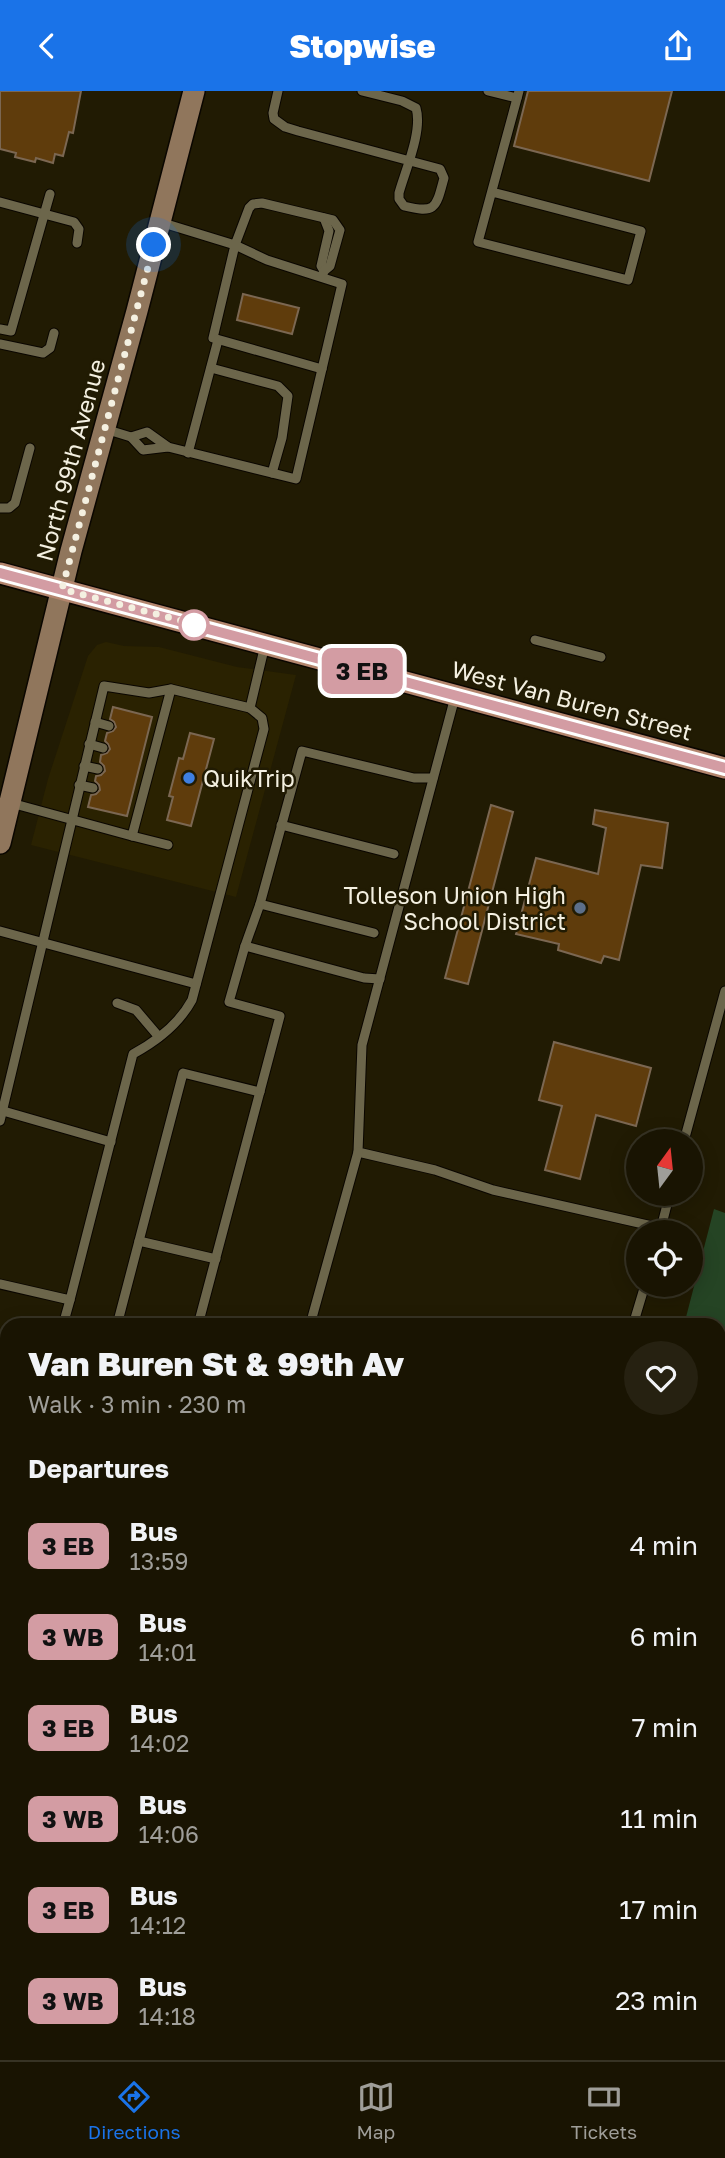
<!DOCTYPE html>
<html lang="en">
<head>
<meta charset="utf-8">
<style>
	body { margin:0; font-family:"Golos Text",sans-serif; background:#262111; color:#f1f3f6; height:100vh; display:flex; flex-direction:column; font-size:26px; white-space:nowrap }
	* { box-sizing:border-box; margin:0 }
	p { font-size:23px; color:#9f9e99 }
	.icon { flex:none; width:38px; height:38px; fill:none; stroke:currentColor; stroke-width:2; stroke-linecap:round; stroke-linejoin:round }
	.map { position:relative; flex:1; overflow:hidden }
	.side { position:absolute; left:0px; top:1227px; width:726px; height:744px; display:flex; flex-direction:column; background:#191402; border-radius:21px 21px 0 0; box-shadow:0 4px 18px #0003,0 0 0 2px #373324 }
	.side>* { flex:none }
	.badge { padding:0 14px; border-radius:10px; font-size:24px; line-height:46px }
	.needle { width:46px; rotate:15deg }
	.buttons { position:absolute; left:626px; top:1038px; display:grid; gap:14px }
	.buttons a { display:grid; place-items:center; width:77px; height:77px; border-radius:50%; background:#191402; box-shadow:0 4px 18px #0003,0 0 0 2px #373324; font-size:35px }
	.you { position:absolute; width:35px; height:35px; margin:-18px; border:5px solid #fff; border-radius:50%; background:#1a73e8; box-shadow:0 0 0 10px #1a73e833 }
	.map>.badge { position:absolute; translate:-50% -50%; box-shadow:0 0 0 4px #fff }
	h2 { padding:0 28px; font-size:26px; line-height:63px }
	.round { display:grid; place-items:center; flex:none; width:74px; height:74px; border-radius:37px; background:#262111 }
	.summary { display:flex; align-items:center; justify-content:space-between; height:119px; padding:0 28px }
	h1 { font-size:33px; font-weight:800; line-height:52px }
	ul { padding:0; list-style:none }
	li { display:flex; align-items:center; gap:21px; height:91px; padding:0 28px }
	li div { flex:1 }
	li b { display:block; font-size:26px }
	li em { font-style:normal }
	li .badge { min-width:77px; font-weight:700; text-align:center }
	header { display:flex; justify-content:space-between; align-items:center; height:91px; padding:0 28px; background:#1a73e8; color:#fff; font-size:32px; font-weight:800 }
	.menu { display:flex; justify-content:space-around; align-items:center; height:98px; border-top:2px solid #373324; background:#191402; font-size:19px; color:#9f9e99 }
	.menu a { display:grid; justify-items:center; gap:4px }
	.menu .on { color:#1a73e8 }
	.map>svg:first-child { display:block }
	.built { fill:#2a2201 }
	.green { fill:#254424 }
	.building { fill:#5f3c0c; stroke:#7b6752; stroke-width:2 }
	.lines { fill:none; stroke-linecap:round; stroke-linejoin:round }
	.lane-casing { stroke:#0a0600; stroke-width:11 }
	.secondary-casing { stroke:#0a0600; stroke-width:24 }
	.primary-casing { stroke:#0a0600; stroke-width:24 }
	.lane { stroke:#6c664b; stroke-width:9 }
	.secondary { stroke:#90765c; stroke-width:21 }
	.primary { stroke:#b3856d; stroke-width:21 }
	.line-casing { stroke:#fff; stroke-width:16 }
	.line { stroke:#d39ca3; stroke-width:10 }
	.walk { stroke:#f4f0e1; stroke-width:7; stroke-dasharray:0 12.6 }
	.stop-dot { fill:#fff; stroke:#d39ca3; stroke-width:3.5 }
	.shop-dot { fill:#3f7fe0; stroke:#211b03; stroke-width:2.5 }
	.service-dot { fill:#5c6f8a; stroke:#211b03; stroke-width:2.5 }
	.labels { text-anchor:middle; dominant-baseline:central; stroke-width:5; stroke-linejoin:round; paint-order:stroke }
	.street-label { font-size:23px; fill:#f4f0e1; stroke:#211b03 }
	.poi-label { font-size:23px; fill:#f4f0e1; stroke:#211b03; text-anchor:start }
</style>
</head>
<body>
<header><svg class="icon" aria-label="back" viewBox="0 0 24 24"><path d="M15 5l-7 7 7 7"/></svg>Stopwise<svg class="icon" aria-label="share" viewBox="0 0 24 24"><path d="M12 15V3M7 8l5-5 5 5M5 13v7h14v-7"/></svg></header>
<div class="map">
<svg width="725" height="1969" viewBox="0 0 725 1969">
	<rect width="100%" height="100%" fill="#211b03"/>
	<!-- built -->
	<path class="built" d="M106 551 124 555 159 556 237 576 296 584 236 806 31 754 48 688 88 565 97 554Z"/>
	<!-- green -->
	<g class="green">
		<path d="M714 1118 725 1122V1286L719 1285V1234H684Z"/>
		<path d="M719 1344 725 1346V1566L719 1565Z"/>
	</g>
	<!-- building -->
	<g class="building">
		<path d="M0 0H81L73 42 69 41 63 65 55 63 53 72 36 67 35 71 15 66 16 62 0 58Z"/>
		<path d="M528 0H672L649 90 514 55Z"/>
		<path d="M243 203 299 217 292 243 237 229Z"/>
		<path d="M113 616 152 626 127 725 88 716 91 704 96 703 100 699 99 694 95 690 96 685 101 684 105 680 104 675 100 671 101 664 107 662 110 658 108 653 105 650 107 642 113 640 116 636 114 631 110 628Z"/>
		<path d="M190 642 214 648 191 735 167 729 173 706 169 705 179 667 183 668Z"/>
		<path d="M491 714 513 721 468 893 445 887Z"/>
		<path d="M595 719 668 732 662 777 641 774 619 869 604 865 601 872 558 859 559 853 516 843 536 767 598 783 606 737 593 733Z"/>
		<path d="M554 951 651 977 636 1035 596 1024 580 1088 545 1079 562 1015 539 1009Z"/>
	</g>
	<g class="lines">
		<!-- lane casing -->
		<g class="lane-casing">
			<g id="lane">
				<path d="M278 0 273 22 274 28 285 36 298 40 440 78 444 87C436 117 436 123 404 115L399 108V102C405 80 423 40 416 17L402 10 362 0"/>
				<path d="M488 0 517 7"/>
				<path d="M492 101 641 140 628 189 478 151 519 0"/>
				<path d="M0 111 74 131 79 138 77 152"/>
				<path d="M324 127 329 140 321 175 324 180"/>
				<path d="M160 131 235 154 267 169 342 193 322 278 213 247 235 154 249 117 253 113 262 112 333 129 340 139 330 175 324 180 322 186"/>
				<path d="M0 238 11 240 50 103"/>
				<path d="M0 253 43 262 50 257 54 242"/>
				<path d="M211 277 278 295 288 305 282 347 272 382"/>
				<path d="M105 338 131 346 147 341 168 356 296 388 322 278"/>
				<path d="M131 346 143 359 168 356"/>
				<path d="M188 362 218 249"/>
				<path d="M0 417H9L15 412 30 357"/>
				<path d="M535 549 601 566"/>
				<path d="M455 606 362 954 358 1061 435 1079 493 1099 661 1137 670 1102"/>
				<path d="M95 631 109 635"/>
				<path d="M89 653 103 657"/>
				<path d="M84 675 98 678"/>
				<path d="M79 694 93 697"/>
				<path d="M11 712 132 745 171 598"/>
				<path d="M281 734 394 763"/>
				<path d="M132 745 168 754"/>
				<path d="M260 813 245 855 364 887 380 888"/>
				<path d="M0 840 196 893"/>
				<path d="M374 842 260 813 302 660 414 687H433"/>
				<path d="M117 912 136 919 159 946"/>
				<path d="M0 1019 111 1051"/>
				<path d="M0 1030 104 595 149 602 171 598 250 617 265 554"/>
				<path d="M684 1050 725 900"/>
				<path d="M139 1150 216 1168"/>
				<path d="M0 1193 70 1209 133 963C157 950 179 933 192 909L264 638 262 627 250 617"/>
				<path d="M63 1234 70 1209"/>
				<path d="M117 1234 183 982 260 1001"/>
				<path d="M198 1234 280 925 229 911 245 855"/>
				<path d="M310 1234 358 1061"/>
				<path d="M633 1234 645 1194"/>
				<path d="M0 1348 7 1350"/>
				<path d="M719 1579 725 1581"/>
				<path d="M719 1659 725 1635"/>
				<path d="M725 1866V1870"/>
				<path d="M567 1969 572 1964"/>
			</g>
		</g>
		<!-- secondary casing -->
		<g class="secondary-casing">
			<path id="secondary" d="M0 752 71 460 137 220 194 0"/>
		</g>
		<!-- primary casing -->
		<g class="primary-casing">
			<path id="primary" d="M0 482 725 677"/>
		</g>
		<!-- lane -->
		<use href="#lane" class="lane"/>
		<!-- secondary -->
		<use href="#secondary" class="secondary"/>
		<!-- primary -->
		<use href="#primary" class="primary"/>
	</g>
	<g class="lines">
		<!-- line casing -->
		<g class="line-casing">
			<path id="line" d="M0 482 725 677"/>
		</g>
		<!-- line -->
		<use href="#line" class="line"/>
		<!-- walk -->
		<path class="walk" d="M154 154 62 498 197 534H194"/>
	</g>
	<!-- markers -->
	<circle class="stop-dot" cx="194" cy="534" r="14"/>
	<circle class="shop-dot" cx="189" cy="687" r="7"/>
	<circle class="service-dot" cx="580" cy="817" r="7"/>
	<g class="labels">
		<!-- street labels -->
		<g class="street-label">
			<text transform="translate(70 369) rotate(-75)">North 99th Avenue</text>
			<text transform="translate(572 609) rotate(15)">West Van Buren Street</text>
		</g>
		<!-- poi labels -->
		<g class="poi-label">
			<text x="203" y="687">QuikTrip</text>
			<text x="566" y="804" text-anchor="end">Tolleson Union High<tspan x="566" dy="26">School District</tspan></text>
		</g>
	</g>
</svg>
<div class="buttons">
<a><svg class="needle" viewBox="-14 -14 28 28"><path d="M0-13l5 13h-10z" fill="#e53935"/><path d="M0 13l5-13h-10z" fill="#9f9e99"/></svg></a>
<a><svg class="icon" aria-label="locate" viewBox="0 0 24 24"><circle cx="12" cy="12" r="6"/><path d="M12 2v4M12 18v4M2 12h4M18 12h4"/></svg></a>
</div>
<div class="you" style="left:154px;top:154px"></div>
<b class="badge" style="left:362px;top:580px;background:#d39ca3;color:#111">3 EB</b>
<section class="side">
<div class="summary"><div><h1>Van Buren St &amp; 99th Av</h1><p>Walk · 3 min · 230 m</p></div><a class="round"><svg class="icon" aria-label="heart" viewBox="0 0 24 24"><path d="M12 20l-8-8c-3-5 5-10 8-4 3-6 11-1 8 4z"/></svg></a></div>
<h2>Departures</h2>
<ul>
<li><span class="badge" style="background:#d39ca3;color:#111">3 EB</span><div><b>Bus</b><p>13:59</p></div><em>4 min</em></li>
<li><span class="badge" style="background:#d39ca3;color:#111">3 WB</span><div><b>Bus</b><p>14:01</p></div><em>6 min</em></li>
<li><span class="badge" style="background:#d39ca3;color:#111">3 EB</span><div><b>Bus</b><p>14:02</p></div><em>7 min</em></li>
<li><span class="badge" style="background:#d39ca3;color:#111">3 WB</span><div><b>Bus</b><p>14:06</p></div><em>11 min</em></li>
<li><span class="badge" style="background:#d39ca3;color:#111">3 EB</span><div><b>Bus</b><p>14:12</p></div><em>17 min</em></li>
<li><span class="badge" style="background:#d39ca3;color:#111">3 WB</span><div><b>Bus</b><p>14:18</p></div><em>23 min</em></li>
</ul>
</section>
</div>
<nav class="menu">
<a class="on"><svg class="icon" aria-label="directions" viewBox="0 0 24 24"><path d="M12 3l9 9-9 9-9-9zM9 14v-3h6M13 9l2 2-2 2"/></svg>Directions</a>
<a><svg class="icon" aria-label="map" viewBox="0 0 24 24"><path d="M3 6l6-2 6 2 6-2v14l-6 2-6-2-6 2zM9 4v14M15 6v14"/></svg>Map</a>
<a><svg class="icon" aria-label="tickets" viewBox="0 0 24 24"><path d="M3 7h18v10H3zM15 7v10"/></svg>Tickets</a>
</nav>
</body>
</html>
